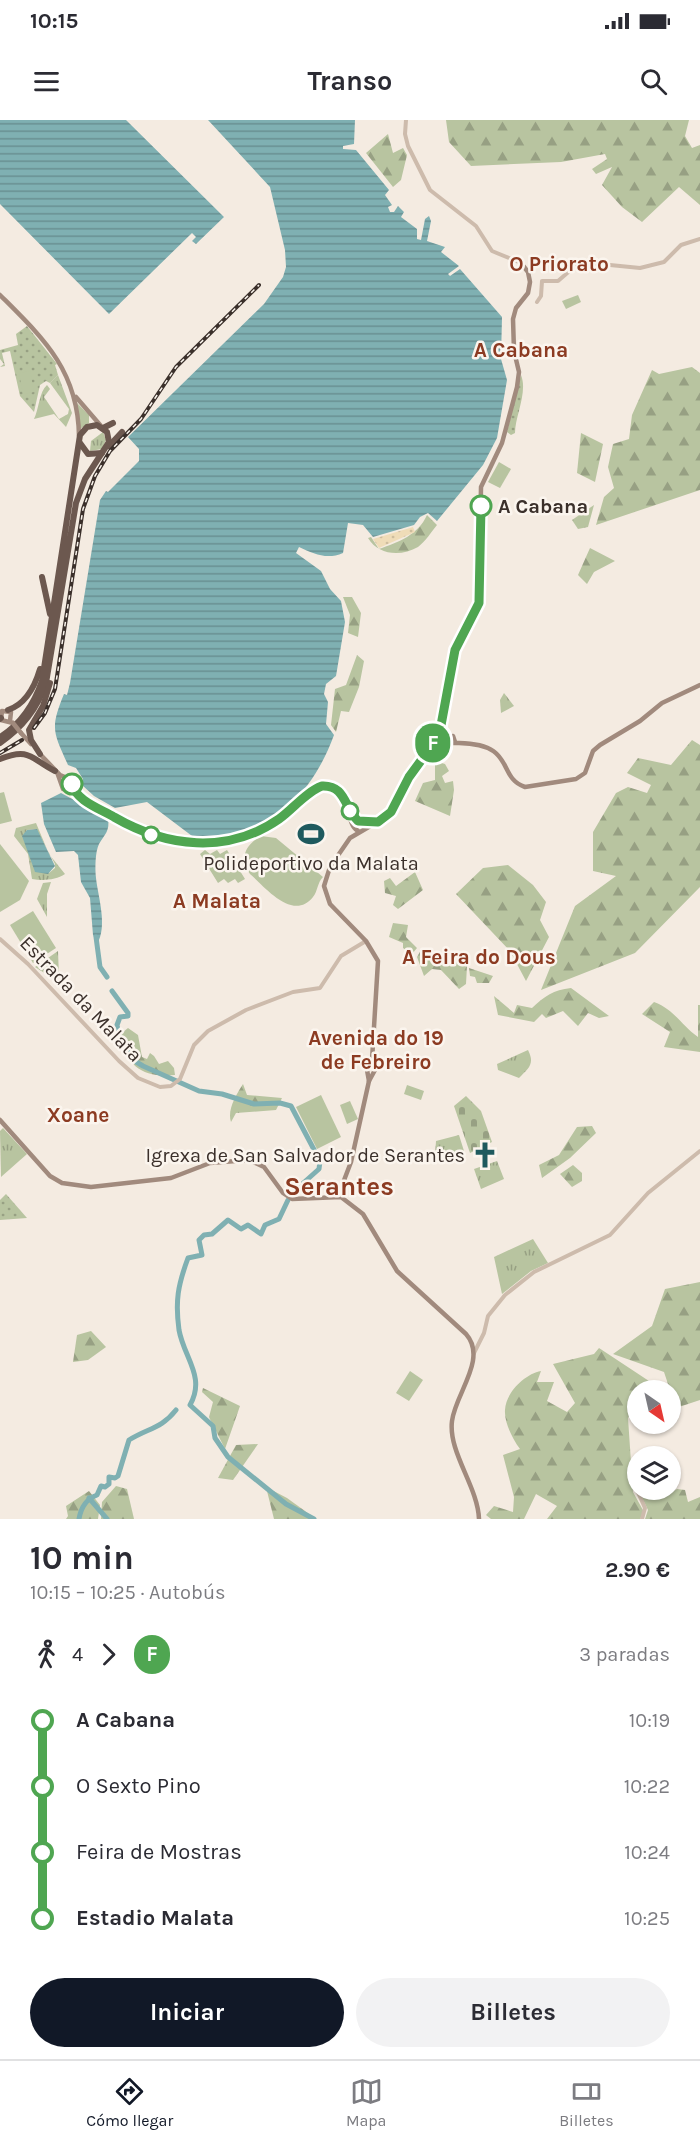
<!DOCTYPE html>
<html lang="es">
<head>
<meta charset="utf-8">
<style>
	body { margin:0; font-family:Karla,sans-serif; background:#f2f2f3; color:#2b2b33; height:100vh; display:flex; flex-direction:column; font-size:22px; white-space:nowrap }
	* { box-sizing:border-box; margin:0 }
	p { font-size:20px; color:#7c7c81 }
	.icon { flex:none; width:33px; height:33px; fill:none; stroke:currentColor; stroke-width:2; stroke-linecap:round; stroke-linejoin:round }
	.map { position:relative; height:1399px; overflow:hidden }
	.panel { display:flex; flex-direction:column; background:#fff; flex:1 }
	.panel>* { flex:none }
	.badge { padding:0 12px; border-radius:20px; font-size:21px; line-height:39px }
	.needle { width:39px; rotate:146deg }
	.controls { position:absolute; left:627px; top:1260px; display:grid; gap:12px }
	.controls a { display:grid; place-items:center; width:54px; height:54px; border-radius:50%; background:#fff; box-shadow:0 2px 4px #0004; font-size:30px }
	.map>.badge { position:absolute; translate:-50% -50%; box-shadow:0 0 0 3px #fff }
	.legs { display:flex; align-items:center; gap:9px; height:66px; padding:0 30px; font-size:20px }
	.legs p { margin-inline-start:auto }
	.overview { display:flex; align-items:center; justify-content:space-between; height:102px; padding:0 30px }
	h1 { font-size:33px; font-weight:700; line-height:45px }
	.cta { display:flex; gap:12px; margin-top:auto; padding:12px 30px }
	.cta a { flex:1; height:69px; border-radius:36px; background:#111827; color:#fff; font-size:24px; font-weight:700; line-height:69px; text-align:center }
	.cta a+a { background:#f2f2f3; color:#2b2b33 }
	ul { padding:0 30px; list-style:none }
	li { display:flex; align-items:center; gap:21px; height:66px; font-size:22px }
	li i { display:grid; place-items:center; width:9px; height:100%; margin:0 8px; background:currentColor }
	li i::after { content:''; width:15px; height:15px; margin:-8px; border:4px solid; border-radius:50%; background:#fff }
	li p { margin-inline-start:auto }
	li:first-child i { background:linear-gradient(#0000 50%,currentColor 0) }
	li:last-child i { background:linear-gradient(currentColor 50%,#0000 0) }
	.status { display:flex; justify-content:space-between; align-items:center; height:42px; padding:0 30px; background:#fff; direction:ltr }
	.status svg { height:16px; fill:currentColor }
	header { display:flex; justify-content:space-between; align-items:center; height:78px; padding:0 30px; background:#fff; font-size:27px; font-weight:700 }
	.tabs { display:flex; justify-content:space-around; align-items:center; height:84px; border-top:2px solid #e1e1e2; background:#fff; font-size:16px; color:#7c7c81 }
	.tabs a { display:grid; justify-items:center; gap:3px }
	.tabs .selected { color:#111827 }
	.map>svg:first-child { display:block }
	.grass { fill:url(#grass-tufts); fill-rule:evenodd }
	.forest { fill:url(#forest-firs) }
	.sand { fill:url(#sand-dots) }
	.cemetery { fill:url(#cemetery-stones) }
	.park { fill:url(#park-dots) }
	.pitch { fill:#b8c4a0 }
	.water { fill:url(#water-rules) }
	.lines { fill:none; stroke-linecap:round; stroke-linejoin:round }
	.river { stroke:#7fb0b2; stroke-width:5 }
	.tertiary { stroke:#cdbbac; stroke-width:4 }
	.secondary { stroke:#a18a7d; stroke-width:4.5 }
	.trunk { stroke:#6c584f; stroke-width:6 }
	.rail-casing { stroke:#3b302b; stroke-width:4 }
	.rail { stroke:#fbf5ee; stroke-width:1.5; stroke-dasharray:4.5; stroke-linecap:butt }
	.secondary-bridge { stroke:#a18a7d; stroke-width:4.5 }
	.line-1-casing { stroke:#fff; stroke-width:14 }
	.line-1 { stroke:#4fa651; stroke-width:9 }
	.stop-1-dot { fill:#fff; stroke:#4fa651; stroke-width:3 }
	.labels { text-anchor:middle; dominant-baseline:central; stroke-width:5; stroke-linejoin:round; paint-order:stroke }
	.stop-label { font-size:20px; font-weight:bold; fill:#3b302b; stroke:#fbf5ee; text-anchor:start }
	.poi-label { font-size:20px; fill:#3b302b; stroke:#fbf5ee }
	.street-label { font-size:20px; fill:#3b302b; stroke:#fbf5ee }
	.neighbourhood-label { font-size:21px; font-weight:bold; fill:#8c3b22; stroke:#fbf5ee }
	.district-label { font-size:26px; font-weight:bold; fill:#8c3b22; stroke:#fbf5ee }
</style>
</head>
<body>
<div class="status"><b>10:15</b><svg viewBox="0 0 49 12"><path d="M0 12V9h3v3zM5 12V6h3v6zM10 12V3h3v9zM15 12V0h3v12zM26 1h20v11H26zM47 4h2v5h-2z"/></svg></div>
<header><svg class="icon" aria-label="menu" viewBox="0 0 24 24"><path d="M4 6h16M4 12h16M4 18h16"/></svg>Transo<svg class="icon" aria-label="search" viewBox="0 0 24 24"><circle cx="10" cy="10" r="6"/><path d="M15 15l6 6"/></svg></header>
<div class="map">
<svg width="700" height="1399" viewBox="0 0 700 1399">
	<defs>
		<pattern id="grass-tufts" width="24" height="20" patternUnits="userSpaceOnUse" patternTransform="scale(1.5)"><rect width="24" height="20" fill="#b8c4a0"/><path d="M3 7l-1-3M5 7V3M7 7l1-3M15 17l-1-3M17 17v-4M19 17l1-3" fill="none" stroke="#97a083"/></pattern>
		<pattern id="forest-firs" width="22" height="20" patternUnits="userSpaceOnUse" patternTransform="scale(1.5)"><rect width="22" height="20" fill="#b8c4a0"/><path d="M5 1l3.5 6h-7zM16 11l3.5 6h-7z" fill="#97a083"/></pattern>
		<pattern id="sand-dots" width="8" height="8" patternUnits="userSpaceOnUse" patternTransform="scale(1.5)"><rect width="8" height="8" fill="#efdcb8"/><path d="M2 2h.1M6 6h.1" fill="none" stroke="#cebd9e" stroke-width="1.8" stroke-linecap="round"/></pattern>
		<pattern id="cemetery-stones" width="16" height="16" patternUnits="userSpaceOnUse" patternTransform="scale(1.5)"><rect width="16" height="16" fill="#b8c4a0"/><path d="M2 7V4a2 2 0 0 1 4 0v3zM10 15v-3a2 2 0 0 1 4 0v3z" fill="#97a083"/></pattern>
		<pattern id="park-dots" width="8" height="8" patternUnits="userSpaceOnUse" patternTransform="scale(1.5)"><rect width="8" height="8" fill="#b8c4a0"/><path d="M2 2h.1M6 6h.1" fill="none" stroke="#97a083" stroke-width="1.8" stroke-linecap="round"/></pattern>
		<pattern id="water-rules" width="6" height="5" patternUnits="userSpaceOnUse" patternTransform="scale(1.5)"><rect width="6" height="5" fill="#7fb0b2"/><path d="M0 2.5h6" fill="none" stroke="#699091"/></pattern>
	</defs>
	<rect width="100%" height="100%" fill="#f4ebe1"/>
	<!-- grass -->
	<g class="grass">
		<path d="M58 255 72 293 66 307 54 294 34 299C39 289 39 272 47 265L50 269 44 277 59 299 68 294 69 289 50 263Z"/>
		<path d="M77 283 89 295V303L80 309Z"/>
		<path d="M103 312 106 320 102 329 90 331 91 321Z"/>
		<path d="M504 573 514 586 501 593 500 580Z"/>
		<path d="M36 703 49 734 65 754C56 760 43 761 32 759L28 734 14 716 16 708ZM36 709 55 744V748L49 753 35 751 32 738 23 717 27 710Z"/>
		<path d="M51 762 47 774V797L37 779 43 763Z"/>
		<path d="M58 831 59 857 57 861 35 847Z"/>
		<path d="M528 930C535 944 529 948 519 958L498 950 497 944Z"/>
		<path d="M3 1008 27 1034 1 1057 0 1011Z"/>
		<path d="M459 1015 464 1031 435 1035 436 1021Z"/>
		<path d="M497 1041 504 1059 481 1069 474 1049Z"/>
		<path d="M533 1119 548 1143 531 1151 502 1174 494 1137Z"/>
	</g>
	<!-- forest -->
	<g class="forest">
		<path d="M446 0H689L685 16 692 28 700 25V85L679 67 642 102 622 87 602 65 612 47 596 54 592 49 607 39 605 34 561 42 471 46 449 22Z"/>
		<path d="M388 14 393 33 403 28 407 35 401 60 393 67 366 33Z"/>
		<path d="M692 247 700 253V370L596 405 604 377 614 368 608 347 613 324 629 319 632 295 652 250 659 254Z"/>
		<path d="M581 313 603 324 595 362 577 353Z"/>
		<path d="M594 385 588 407 578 409 572 400Z"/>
		<path d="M427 395 437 405C432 411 425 422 418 427 401 437 378 435 368 418L371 417 379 429C399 422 418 415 427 395Z"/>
		<path d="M590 428 615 441 594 452 587 464 578 455Z"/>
		<path d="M343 477H352L361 493 358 517 348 513 350 495Z"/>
		<path d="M357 535 364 541 359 567 349 592 341 591 336 612 331 605 335 569 346 565Z"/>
		<path d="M692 620 700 625V767L635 833 541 870 575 786 616 756 593 751V712L616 673 628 667 647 673 651 665 627 653 638 638 671 645Z"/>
		<path d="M435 641 445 644 449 651 442 656 445 663 453 661 454 670 450 696 415 681 423 663 435 660Z"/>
		<path d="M508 745 533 765 546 782 540 800 549 817 526 861 510 831 456 774 483 748Z"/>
		<path d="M415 752 423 770 398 789 393 785 396 776 385 773 384 761 390 758 396 766Z"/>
		<path d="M393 803 408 805 406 817 417 828 412 834 403 828V823L389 817Z"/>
		<path d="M421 830 467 846 466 864 459 869 441 850 432 849 424 856 417 837Z"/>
		<path d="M469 848 493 856 489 863H477L475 857 470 856Z"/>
		<path d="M571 868 609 896 599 898 588 893 578 906 563 891 546 898 542 894 534 902 498 895 494 876 514 893 517 885 532 888C545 876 553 870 571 868Z"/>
		<path d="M654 882C675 890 680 904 698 917V885H700V932L664 927 670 912 642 894Z"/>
		<path d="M128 908 138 915 142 937 147 939 150 933 154 936 159 944 168 941 174 948 175 955C143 958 128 947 118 916Z"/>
		<path d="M243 964 247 975 282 978 276 990 236 993 231 1002C227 990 236 975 243 964Z"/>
		<path d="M592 1006 596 1013 570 1038 542 1058 539 1045 559 1035 577 1007Z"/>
		<path d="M573 1045 582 1053V1061L572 1067 560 1054Z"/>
		<path d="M700 1162V1280L676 1288 664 1252 613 1234 652 1206 665 1169Z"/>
		<path d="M91 1211 106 1227 88 1240 73 1242 77 1215Z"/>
		<path d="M599 1228 652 1263 647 1270H638L637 1284 628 1298 633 1372 644 1392 640 1399H547L557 1386 536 1374 524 1399H491L486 1395 494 1386 513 1392 514 1377 503 1335 520 1329C513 1320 504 1302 505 1290 506 1272 525 1254 541 1251L537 1262H554L547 1281 567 1292 575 1283 553 1244 594 1234Z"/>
		<path d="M203 1268 240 1286 225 1329 209 1297 213 1282 202 1272Z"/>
		<path d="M258 1324 233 1360 218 1358 236 1325Z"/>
		<path d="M116 1366 127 1369 134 1399H101L102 1382Z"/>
		<path d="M266 1367 287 1378 316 1399H274Z"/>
		<path d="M677 1369 685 1370 688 1382 700 1377V1399H645L648 1390 638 1370H668L669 1374Z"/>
		<path d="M89 1371 100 1385 98 1399H66L68 1396 66 1386Z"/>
	</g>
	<!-- sand -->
	<path class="sand" d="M413 407 415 412 379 428 373 419Z"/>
	<!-- cemetery -->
	<path class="cemetery" d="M466 976 481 991 492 1022 470 1033 454 986Z"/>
	<!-- park -->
	<g class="park">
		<path d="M27 206 57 244 55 245 58 255 50 263 46 261 40 265 34 292 20 276 10 231 2 233 5 246 0 247 4 244 0 239V230L18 225 16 214Z"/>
		<path d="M521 255C528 272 515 296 515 313L511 315 507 312Z"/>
		<path d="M6 1074 27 1098 0 1100V1080Z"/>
	</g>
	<!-- pitch -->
	<g class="pitch">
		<path d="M578 175 581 182 566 189 562 181Z"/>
		<path d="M30 251 34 272 23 274 19 253Z"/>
		<path d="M499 342 511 349 500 368 488 362Z"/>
		<path d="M4 672 12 701 0 704V673Z"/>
		<path d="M261 716 276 718 323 757C317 763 318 771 313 777 293 802 265 767 250 754 239 738 245 725 261 716Z"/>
		<path d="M0 724 29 761 20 780 0 792Z"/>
		<path d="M205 730 210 734 217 730 220 734 227 730 245 759 238 763 235 759 228 763 224 759 218 763 200 734Z"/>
		<path d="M33 791 56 828 33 843 10 805Z"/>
		<path d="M407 965 424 971 421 980 404 974Z"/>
		<path d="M321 975 341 1017 317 1029 296 987Z"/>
		<path d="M350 981 358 999 347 1004 340 985Z"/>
		<path d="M410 1251 423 1260 409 1281 396 1273Z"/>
	</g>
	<!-- water -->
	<g class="water">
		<path d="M0 0H126L224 97 196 124 192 121 196 117 192 113 109 194 0 84Z"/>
		<path d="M208 0H355L354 24 343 26V29L356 30 389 70 385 75 392 85 388 87 390 92H394L398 86 404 92 401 97 417 109V119L421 120 425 99 429 96 431 101 427 121 445 127 441 132 459 146 448 154 450 156 460 149 502 197 501 239 507 260 497 318 483 345 437 401 428 393 420 397 414 405 373 417 363 405 348 403 343 433C327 440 314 434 299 427L296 433 321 451 330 469 341 481 345 502 336 556 326 564 324 574 328 582 326 604 334 615C311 678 266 720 196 719L147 682 115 688 94 676 82 665 83 659 76 648 68 645C53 612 50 608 64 574L67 575 70 563 100 380 106 371 108 372 139 341V329L128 317 264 184 283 157 286 147 285 130 270 67Z"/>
		<path d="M61 673 108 698C110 711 105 714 99 724 95 732 95 749 96 758 98 777 108 806 97 824L93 815 90 778 81 762 78 735 74 731 56 732 44 704 41 683Z"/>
		<path d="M37 709 55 746 48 754 35 752 22 716 27 710Z"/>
	</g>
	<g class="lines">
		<!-- river -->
		<g class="river">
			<path d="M96 817 100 847 107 857"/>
			<path d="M112 871 128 893V896L120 897 117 905 119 915 133 940 143 946 199 971 222 974 254 984 280 983 291 986 320 1041 319 1049 291 1074"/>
			<path d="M288 1080 279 1099 265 1105 261 1114 248 1105 241 1109 228 1100 212 1114 204 1115 199 1120 202 1135 188 1138C178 1165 175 1181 179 1210 184 1238 206 1257 190 1285L213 1306 215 1318 228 1337 286 1384 314 1399"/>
			<path d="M89 1378 107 1399"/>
			<path d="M79 1399C81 1387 86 1379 97 1375L101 1366 105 1367 109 1364V1357L115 1358 118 1356 129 1320C148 1308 161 1309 176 1290"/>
		</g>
		<!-- tertiary -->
		<g class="tertiary">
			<path d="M406 0 405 14 408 26 430 70 476 106 492 131 521 143"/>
			<path d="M537 182 541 176 542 161H558L580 142 640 148 664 142 681 125 700 119"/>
			<path d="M0 819 28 844 119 941 138 958 160 967 171 966 180 959 194 925 208 911 246 890 293 872 320 868 341 836 366 821"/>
			<path d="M474 1233 484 1213 488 1196 505 1175 534 1152 610 1115 648 1073 700 1031"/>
			<path d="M638 1356 636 1368 645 1388 642 1399"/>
		</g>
		<!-- secondary -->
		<g class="secondary">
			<path d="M0 175C43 218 78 250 79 316"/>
			<path d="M76 277 101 306"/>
			<path d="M10 601 11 592 2 591 1 600 13 603"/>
			<path d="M441 607 446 618 444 623"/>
			<path d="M21 613 31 624"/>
			<path d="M453 616 455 622"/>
			<path d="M432 627C441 622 450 623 459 623 517 624 496 657 525 667L576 659 585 653 593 631 600 625 640 601 662 583 700 565"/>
			<path d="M39 633 60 655 70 659 74 671"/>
			<path d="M57 652 63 669 72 671C133 709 196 747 267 707 287 696 302 673 322 666 358 665 342 702 358 711"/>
			<path d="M352 695 361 702 374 703"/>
			<path d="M369 961 375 950 372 940 378 841 366 821 330 784 324 766 330 747 350 718 384 698 395 687 409 657 439 616 455 530 479 483 481 367 502 323 517 267 519 252 514 231 513 199 516 188 528 173 530 162 528 152 521 143"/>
			<path d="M0 1000 50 1056 62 1063 91 1067 171 1058 210 1043 249 1040 264 1047 283 1073 292 1079 341 1077 363 1094 397 1151 466 1214C488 1239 455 1274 452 1301 448 1332 478 1367 479 1399"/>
			<path d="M338 1076 351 1042 369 961 367 950 372 941"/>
		</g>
		<!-- trunk -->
		<g class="trunk">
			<path d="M103 308 113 303"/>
			<path d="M80 323 88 334 102 333"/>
			<path d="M109 326 122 312"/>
			<path d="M42 457 50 494"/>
			<path d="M8 590C26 584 35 566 40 549"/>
			<path d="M0 599 1 598"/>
			<path d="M0 617C21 604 34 584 42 561L80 315 87 307 97 305 107 312 109 322 85 359 76 383 46 563C37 589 23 607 0 623"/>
			<path d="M40 634 31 620 29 610 43 586 50 563"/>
			<path d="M0 639C30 627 31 639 55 651"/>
		</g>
		<!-- rail casing -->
		<g class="rail-casing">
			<g id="rail">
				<path d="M34 608 45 593 55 569 83 389 95 356 110 331 141 299 176 247 259 165"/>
				<path d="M0 633 22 620"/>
			</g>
		</g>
		<!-- rail -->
		<use href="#rail" class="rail"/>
		<!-- secondary-bridge -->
		<path class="secondary-bridge" d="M13 603 21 613"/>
	</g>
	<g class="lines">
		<!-- line-1 casing -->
		<g class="line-1-casing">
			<path id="line-1" d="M72 664C76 681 101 689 114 697 166 727 227 735 279 699 293 689 306 672 322 666 346 665 344 688 358 701L378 702 391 692 409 657 439 616 455 530 479 483 481 386"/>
		</g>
		<!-- line-1 -->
		<use href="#line-1" class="line-1"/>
	</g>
	<!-- icons -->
	<defs>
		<g id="stadium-bare" transform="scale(2.07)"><path d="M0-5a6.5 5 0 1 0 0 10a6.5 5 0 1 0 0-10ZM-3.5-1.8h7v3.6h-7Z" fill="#1f5a5e" stroke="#fbf5ee" stroke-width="2.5" paint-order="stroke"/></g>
		<g id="church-bare" transform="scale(2.07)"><path d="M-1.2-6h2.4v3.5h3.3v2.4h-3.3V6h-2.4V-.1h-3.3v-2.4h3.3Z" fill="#1f5a5e" stroke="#fbf5ee" stroke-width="2.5" paint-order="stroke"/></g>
	</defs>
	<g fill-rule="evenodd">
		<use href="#stadium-bare" x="311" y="714"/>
		<use href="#church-bare" x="485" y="1035"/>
	</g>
	<!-- markers -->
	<g class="stop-1-dot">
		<circle cx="481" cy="386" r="10"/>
		<circle cx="72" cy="664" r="10"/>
		<circle cx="350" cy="691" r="8"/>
		<circle cx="151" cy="715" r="8"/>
	</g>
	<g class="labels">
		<!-- stop labels -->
		<g class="stop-label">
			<text x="498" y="386">A Cabana</text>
		</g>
		<!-- poi labels -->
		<g class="poi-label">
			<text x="311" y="743">Polideportivo da Malata</text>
			<text x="465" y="1035" text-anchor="end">Igrexa de San Salvador de Serantes</text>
		</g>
		<!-- street labels -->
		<g class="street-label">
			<text transform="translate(81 879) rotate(46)">Estrada da Malata</text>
		</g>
		<!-- neighbourhood labels -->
		<g class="neighbourhood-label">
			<text x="559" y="144">O Priorato</text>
			<text x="521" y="230">A Cabana</text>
			<text x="217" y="781">A Malata</text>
			<text x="479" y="837">A Feira do Dous</text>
			<text x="376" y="918">Avenida do 19<tspan x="376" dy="24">de Febreiro</tspan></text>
			<text x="78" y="995">Xoane</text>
		</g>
		<!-- district labels -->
		<g class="district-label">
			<text x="339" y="1066">Serantes</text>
		</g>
	</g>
</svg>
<div class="controls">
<a><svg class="needle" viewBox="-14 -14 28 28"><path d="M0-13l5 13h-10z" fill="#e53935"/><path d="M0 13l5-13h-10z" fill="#7c7c81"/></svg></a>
<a><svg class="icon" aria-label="layers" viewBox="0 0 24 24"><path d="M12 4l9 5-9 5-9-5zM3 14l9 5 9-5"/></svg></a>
</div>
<b class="badge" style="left:433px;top:623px;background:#4fa651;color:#fff">F</b>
</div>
<section class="panel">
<div class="overview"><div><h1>10 min</h1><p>10:15 – 10:25 · Autobús</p></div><b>2.90 €</b></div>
<div class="legs"><svg class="icon" aria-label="walk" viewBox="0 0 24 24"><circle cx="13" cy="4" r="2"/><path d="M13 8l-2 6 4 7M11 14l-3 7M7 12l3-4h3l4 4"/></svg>4<svg class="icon" aria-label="forward" viewBox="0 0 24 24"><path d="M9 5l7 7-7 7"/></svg><b class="badge" style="background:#4fa651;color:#fff">F</b><p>3 paradas</p></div>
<ul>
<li><i style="color:#4fa651"></i><b>A Cabana</b><p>10:19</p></li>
<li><i style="color:#4fa651"></i><span>O Sexto Pino</span><p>10:22</p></li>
<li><i style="color:#4fa651"></i><span>Feira de Mostras</span><p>10:24</p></li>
<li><i style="color:#4fa651"></i><b>Estadio Malata</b><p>10:25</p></li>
</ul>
<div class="cta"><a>Iniciar</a><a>Billetes</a></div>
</section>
<nav class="tabs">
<a class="selected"><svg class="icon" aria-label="directions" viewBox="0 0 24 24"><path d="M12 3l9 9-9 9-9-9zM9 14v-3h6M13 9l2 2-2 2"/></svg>Cómo llegar</a>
<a><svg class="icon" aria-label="map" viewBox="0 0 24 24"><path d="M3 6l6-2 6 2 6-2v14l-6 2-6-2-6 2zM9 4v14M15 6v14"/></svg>Mapa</a>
<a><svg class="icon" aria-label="tickets" viewBox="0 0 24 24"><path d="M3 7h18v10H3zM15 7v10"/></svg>Billetes</a>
</nav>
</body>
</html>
